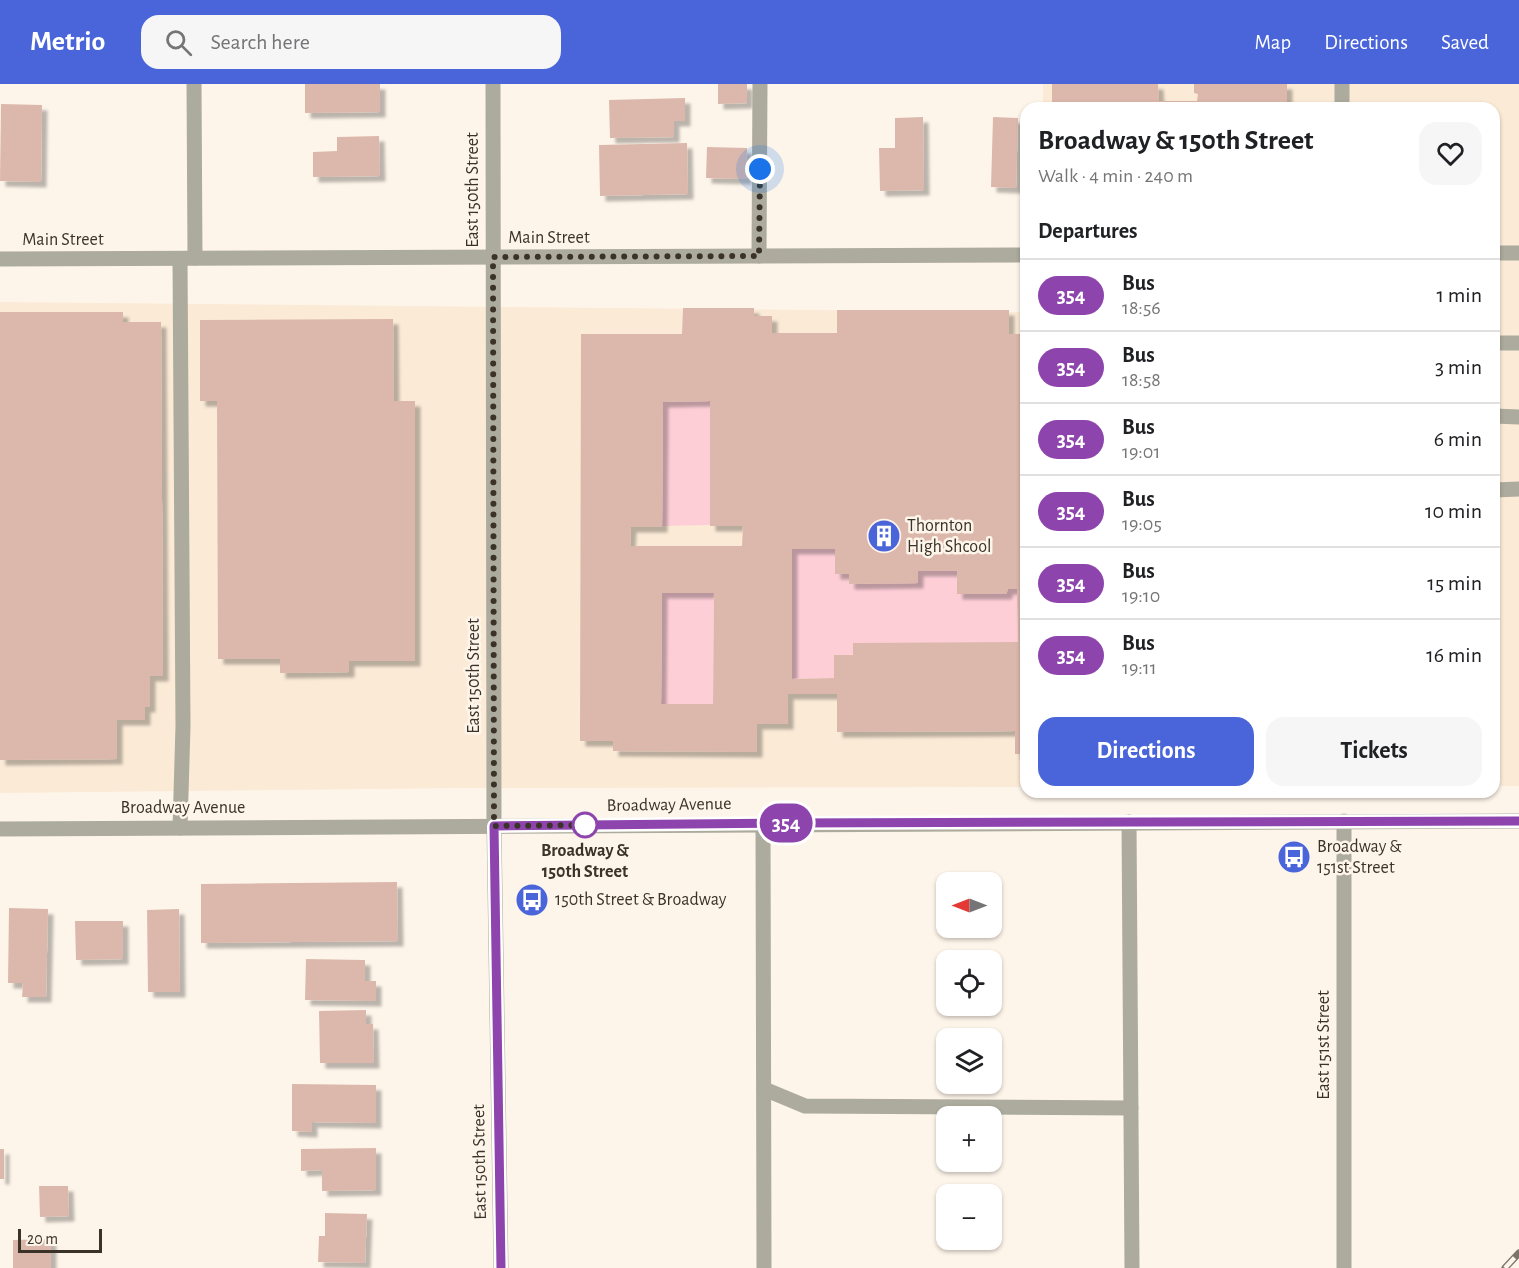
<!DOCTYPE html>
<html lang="en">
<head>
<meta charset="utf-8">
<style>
	body { margin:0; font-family:"Alegreya Sans",sans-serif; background:#f6f6f6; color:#202124; height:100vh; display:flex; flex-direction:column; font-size:22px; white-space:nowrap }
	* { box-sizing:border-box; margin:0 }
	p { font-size:20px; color:#757577 }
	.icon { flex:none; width:33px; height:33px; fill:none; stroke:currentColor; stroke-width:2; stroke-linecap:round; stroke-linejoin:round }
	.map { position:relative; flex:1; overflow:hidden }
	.details { position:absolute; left:1020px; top:18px; width:480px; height:696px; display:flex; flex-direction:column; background:#fff; border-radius:18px; box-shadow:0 2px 4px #0004 }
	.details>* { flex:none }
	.badge { padding:0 12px; border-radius:20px; font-size:21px; line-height:39px }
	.needle { width:39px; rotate:270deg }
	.tools { position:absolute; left:936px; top:788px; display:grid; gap:12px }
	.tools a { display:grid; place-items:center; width:66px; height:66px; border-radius:12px; background:#fff; box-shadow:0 2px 4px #0004; font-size:30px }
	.scale { position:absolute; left:18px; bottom:15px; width:84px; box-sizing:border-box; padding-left:6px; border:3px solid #3b3228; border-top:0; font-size:16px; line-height:21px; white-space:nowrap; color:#3b3228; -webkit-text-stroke:4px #fef5ea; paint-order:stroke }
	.you { position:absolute; width:30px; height:30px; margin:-15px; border:4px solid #fff; border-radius:50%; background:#1a73e8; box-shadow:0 0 0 9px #1a73e833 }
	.map>.badge { position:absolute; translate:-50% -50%; box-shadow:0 0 0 3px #fff }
	h2 { padding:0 18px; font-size:22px; line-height:54px }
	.round { display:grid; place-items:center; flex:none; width:63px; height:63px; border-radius:18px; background:#f6f6f6 }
	.summary { display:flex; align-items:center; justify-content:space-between; height:102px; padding:0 18px }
	h1 { font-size:28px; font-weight:600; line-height:45px }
	.action { display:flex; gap:12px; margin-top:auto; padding:12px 18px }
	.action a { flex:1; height:69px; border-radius:18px; background:#4965d9; color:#fff; font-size:24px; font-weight:600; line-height:69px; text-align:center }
	.action a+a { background:#f6f6f6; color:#202124 }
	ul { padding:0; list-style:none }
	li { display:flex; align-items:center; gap:18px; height:72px; padding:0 18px; border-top:2px solid #e0e0e0 }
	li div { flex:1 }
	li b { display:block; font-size:22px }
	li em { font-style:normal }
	li .badge { min-width:66px; font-weight:700; text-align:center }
	header { display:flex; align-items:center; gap:36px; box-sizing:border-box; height:84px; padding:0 30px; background:#4965d9; color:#fff }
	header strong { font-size:28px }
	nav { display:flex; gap:33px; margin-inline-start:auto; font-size:21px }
	.search { width:420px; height:54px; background:#f6f6f6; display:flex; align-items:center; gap:15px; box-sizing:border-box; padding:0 21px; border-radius:18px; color:#757577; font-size:22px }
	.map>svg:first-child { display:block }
	.built { fill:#fbead6 }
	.green { fill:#feced7 }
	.building { fill:#dcb8ac; fill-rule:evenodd; filter:url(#shadow) }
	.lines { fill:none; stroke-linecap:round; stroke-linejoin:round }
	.lane { stroke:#acab9d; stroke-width:15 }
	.street { stroke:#acab9d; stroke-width:15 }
	.rail-casing { stroke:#7d7469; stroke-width:7 }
	.rail { stroke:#fef5ea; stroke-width:4.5; stroke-dasharray:14; stroke-linecap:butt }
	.line-casing { stroke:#fff; stroke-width:14 }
	.line { stroke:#8e44ad; stroke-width:9 }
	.walk { stroke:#3b3228; stroke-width:6; stroke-dasharray:0 10.8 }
	.stop-dot { fill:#fff; stroke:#8e44ad; stroke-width:3 }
	.labels { text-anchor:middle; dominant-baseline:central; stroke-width:5; stroke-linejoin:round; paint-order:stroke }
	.street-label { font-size:18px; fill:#3b3228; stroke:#fef5ea }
	.poi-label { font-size:18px; fill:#3b3228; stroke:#fef5ea; text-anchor:start }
	.stop-label { font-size:18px; font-weight:bold; fill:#3b3228; stroke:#fef5ea }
</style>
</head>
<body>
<header>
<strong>Metrio</strong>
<div class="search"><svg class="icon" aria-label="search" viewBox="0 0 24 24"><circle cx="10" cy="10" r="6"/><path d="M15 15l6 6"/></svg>Search here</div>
<nav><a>Map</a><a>Directions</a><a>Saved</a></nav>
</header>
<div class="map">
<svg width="1519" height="1184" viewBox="0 0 1519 1184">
	<defs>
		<filter id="shadow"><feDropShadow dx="5.5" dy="5.5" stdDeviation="1.5" flood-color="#0004"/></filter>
	</defs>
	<rect width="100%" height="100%" fill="#fef5ea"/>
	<!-- built -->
	<g class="built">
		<path d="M1043 0H1519V702H1494V24H1043Z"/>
		<path d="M0 218 1026 228V703L466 704 0 709Z"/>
	</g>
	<!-- green -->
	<g class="green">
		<path d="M710 317V441L662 442 663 318Z"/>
		<path d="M792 465H835V490H849V500L918 499V487H957V510H1006L1008 505H1017L1018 558 834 572V594L792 595Z"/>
		<path d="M662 509H714L713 620H661Z"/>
	</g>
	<!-- building -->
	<g class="building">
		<path d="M305 0H380V28L305 29Z"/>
		<path d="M718 0H747V19L718 20Z"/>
		<path d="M1052 0H1158L1159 17H1197L1198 10 1194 9V0H1287V24H1052Z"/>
		<path d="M685 14V37H674V53L610 54 609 16Z"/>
		<path d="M1 20 42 21 41 98 0 97Z"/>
		<path d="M923 33 924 106 880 107 879 64H895V34Z"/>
		<path d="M993 33 1018 34 1016 104 991 103Z"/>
		<path d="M379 52 380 92 313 93V68L337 67V53Z"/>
		<path d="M687 59 688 110 600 112 599 61Z"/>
		<path d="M707 63 747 64 746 95 706 94Z"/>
		<path d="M683 224H754V232H772V249H837V226H1009V250H1026V670H1015V647L837 648V610H788V640H757V668L613 667V657H580L581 250H682ZM710 317V442H743L742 462H630L631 443H662L663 318ZM792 465H835V490H849V500L918 499V487H957V510H1006L1008 505H1017L1018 558 853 559V571H834V594L792 595ZM662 509H714L713 620H661Z"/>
		<path d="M0 228H123V238H161L163 592H150V623H145V636H117V675L0 676Z"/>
		<path d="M393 235 394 317H415V577H349V588L280 589V575H218L217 317H200V236Z"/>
		<path d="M397 798 398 857 201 859V800Z"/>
		<path d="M9 824 48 825 46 913H22L23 899H8Z"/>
		<path d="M179 825 180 908H148L147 826Z"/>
		<path d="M75 837H123V875L76 876Z"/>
		<path d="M306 875 365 876V897H376V917L305 916Z"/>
		<path d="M366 926V940H373L374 979H320L319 927Z"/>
		<path d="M292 1000 376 1001V1039L312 1038V1048L292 1047Z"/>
		<path d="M376 1064V1106L322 1107V1086L301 1087V1065Z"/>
		<rect x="0" y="1065" width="4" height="30"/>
		<path d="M39 1102H68L69 1132 40 1133Z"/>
		<path d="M325 1129 367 1130 365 1179 318 1178 319 1152H325Z"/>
		<path d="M51 1155V1184H13V1156Z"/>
	</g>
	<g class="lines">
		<!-- lane -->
		<g class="lane">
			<path d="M194 0 195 174"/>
			<path d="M759 172 760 0"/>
			<path d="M180 175 183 642 180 744"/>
			<path d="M1494 259H1519"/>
			<path d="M1494 332 1519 333"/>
			<path d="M1494 406 1519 405"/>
			<path d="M1129 738 1132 1184"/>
			<path d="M763 739 764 1184"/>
			<path d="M764 1005 805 1022 1131 1024"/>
		</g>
		<!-- street -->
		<g class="street">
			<path d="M493 0 494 742 501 1184"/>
			<path d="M1342 0V24"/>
			<path d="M1494 169H1519"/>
			<path d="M0 175 1026 171"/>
			<path d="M0 745 1519 737"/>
			<path d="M1344 1184V737"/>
		</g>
		<!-- rail casing -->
		<g class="rail-casing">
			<path id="rail" d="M1505 1184 1519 1169"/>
		</g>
		<!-- rail -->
		<use href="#rail" class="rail"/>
	</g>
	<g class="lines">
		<!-- line casing -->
		<g class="line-casing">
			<path id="line" d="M501 1184 494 742 786 739 1519 737"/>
		</g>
		<!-- line -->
		<use href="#line" class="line"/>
		<!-- walk -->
		<path class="walk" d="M585 741H589L494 742 493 173 759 172 760 85"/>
	</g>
	<!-- icons -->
	<defs>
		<g id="building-disc" transform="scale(1.725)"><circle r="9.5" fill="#4965d9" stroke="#fef5ea"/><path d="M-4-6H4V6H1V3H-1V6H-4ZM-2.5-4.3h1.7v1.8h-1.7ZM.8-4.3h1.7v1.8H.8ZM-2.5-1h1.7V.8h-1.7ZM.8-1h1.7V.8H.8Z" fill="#fff"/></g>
		<g id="bus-disc" transform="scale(1.725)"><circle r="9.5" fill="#4965d9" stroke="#fef5ea"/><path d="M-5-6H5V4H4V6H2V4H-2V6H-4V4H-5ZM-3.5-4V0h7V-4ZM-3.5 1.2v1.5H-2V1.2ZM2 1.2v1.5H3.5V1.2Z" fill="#fff"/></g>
	</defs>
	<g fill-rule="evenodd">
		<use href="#building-disc" x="884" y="452"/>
		<use href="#bus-disc" x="1294" y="773"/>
		<use href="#bus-disc" x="532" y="816"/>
	</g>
	<!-- markers -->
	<circle class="stop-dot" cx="585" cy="741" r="12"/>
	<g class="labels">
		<!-- street labels -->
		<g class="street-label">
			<text transform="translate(473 106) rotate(-90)">East 150th Street</text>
			<text x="549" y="154">Main Street</text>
			<text x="63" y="156">Main Street</text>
			<text transform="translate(474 592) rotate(-90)">East 150th Street</text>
			<text transform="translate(669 721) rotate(-1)">Broadway Avenue</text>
			<text x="183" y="724">Broadway Avenue</text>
			<text transform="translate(1324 961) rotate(-90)">East 151st Street</text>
			<text transform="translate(480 1078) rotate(-91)">East 150th Street</text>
		</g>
		<!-- poi labels -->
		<g class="poi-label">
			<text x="907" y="442">Thornton<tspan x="907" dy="21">High Shcool</tspan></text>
			<text x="1317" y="763">Broadway &amp;<tspan x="1317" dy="21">151st Street</tspan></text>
			<text x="555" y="816">150th Street &amp; Broadway</text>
		</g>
		<!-- stop labels -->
		<g class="stop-label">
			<text x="585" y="767">Broadway &amp;<tspan x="585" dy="21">150th Street</tspan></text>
		</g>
	</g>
</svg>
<div class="tools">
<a><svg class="needle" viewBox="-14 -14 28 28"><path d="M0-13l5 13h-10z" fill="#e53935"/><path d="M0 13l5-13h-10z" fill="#757577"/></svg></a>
<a><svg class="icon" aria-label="locate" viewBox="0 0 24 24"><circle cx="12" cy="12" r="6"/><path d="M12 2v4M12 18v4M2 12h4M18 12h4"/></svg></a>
<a><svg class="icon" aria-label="layers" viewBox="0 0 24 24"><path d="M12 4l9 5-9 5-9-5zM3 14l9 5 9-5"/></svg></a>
<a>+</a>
<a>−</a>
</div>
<div class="scale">20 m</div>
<div class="you" style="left:760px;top:85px"></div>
<b class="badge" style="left:786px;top:739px;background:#8e44ad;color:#fff">354</b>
<section class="details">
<div class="summary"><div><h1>Broadway &amp; 150th Street</h1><p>Walk · 4 min · 240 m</p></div><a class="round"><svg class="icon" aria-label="heart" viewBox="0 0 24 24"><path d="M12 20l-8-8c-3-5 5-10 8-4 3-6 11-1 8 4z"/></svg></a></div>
<h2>Departures</h2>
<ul>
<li><span class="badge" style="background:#8e44ad;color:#fff">354</span><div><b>Bus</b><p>18:56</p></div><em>1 min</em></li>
<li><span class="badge" style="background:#8e44ad;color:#fff">354</span><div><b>Bus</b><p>18:58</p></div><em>3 min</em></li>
<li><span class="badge" style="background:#8e44ad;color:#fff">354</span><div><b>Bus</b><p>19:01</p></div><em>6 min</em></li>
<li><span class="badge" style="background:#8e44ad;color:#fff">354</span><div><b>Bus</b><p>19:05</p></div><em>10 min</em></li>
<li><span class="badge" style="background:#8e44ad;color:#fff">354</span><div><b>Bus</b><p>19:10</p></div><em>15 min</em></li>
<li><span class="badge" style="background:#8e44ad;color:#fff">354</span><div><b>Bus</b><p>19:11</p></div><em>16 min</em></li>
</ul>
<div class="action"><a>Directions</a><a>Tickets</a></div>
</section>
</div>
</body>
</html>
